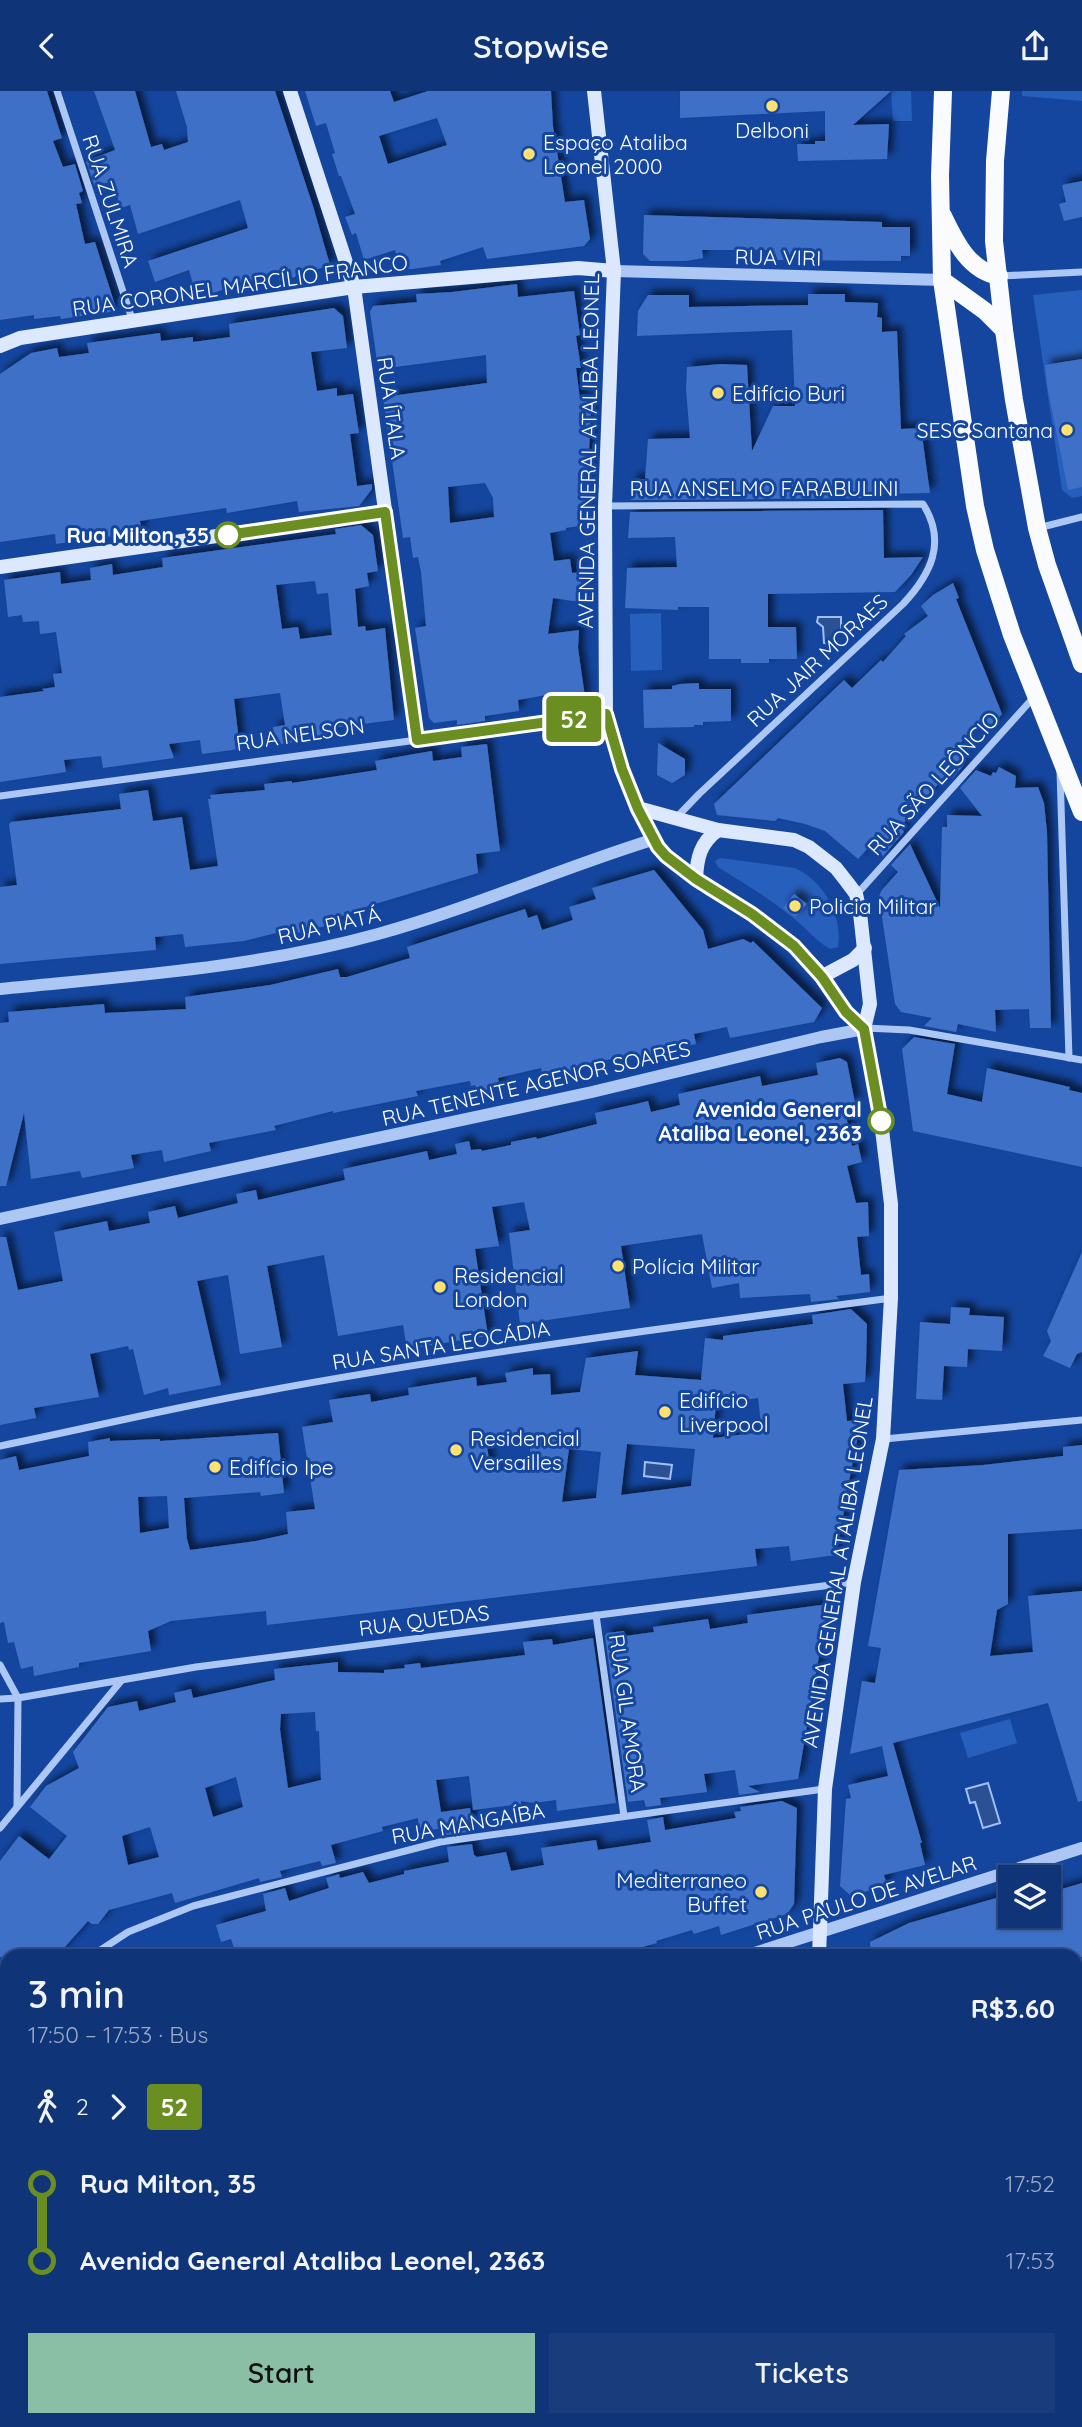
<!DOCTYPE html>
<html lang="en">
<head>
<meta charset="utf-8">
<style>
	body { margin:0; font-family:Quicksand,sans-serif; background:#183c7c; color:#f1f3f6; height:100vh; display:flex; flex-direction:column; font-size:26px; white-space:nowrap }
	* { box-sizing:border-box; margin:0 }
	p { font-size:23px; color:#9baac6 }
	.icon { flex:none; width:38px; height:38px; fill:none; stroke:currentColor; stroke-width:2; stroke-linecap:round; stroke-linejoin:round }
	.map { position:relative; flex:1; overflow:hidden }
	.details { position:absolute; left:0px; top:1858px; width:1083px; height:478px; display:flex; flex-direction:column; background:#0f3477; border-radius:21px 21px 0 0; box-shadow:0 2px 5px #0004,0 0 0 2px #2f4f89 }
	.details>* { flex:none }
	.badge { padding:0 14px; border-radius:5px; font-size:24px; line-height:46px }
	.buttons { position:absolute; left:998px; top:1774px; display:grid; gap:14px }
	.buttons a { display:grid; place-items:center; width:63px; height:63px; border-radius:0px; background:#0f3477; box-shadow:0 2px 5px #0004,0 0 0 2px #2f4f89; font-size:35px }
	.map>.badge { position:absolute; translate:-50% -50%; box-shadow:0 0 0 4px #fff }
	.legs { display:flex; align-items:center; gap:10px; height:77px; padding:0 28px; font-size:23px }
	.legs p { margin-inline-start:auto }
	.overview { display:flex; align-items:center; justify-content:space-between; height:119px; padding:0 28px }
	h1 { font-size:38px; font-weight:600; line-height:52px }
	.action { display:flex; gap:14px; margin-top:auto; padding:14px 28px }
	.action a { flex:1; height:80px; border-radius:0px; background:#8abfa5; color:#111; font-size:28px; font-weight:600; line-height:80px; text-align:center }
	.action a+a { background:#183c7c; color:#f1f3f6 }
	ul { padding:0 28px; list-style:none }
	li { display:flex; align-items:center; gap:24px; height:77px; font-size:26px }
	li i { display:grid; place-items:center; width:10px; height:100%; margin:0 9px; background:currentColor }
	li i::after { content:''; width:18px; height:18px; margin:-9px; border:5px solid; border-radius:50%; background:#0f3477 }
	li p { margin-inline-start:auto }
	li:first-child i { background:linear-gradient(#0000 50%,currentColor 0) }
	li:last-child i { background:linear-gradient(currentColor 50%,#0000 0) }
	header { display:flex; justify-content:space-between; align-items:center; height:91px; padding:0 28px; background:#0f3477; font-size:32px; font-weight:600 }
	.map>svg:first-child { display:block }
	.green { fill:#275fbd }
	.water { fill:#2b5093; stroke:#9ec0f7; stroke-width:2 }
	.building { fill:#3d70c6; fill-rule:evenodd; filter:url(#shadow) }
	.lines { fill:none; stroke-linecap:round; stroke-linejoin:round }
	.minor { stroke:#acc7f4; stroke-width:7 }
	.tertiary { stroke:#acc7f4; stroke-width:12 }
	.secondary { stroke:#dce8fd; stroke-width:14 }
	.primary { stroke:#f9fbff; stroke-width:18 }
	.line-1-casing { stroke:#fff; stroke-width:16 }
	.line-1 { stroke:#6b8e23; stroke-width:10 }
	.poi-dot { fill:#ffe16f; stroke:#14469f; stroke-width:2.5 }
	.stop-1-dot { fill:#fff; stroke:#6b8e23; stroke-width:3.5 }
	.labels { text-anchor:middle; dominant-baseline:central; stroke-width:6; stroke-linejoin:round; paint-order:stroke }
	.poi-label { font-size:21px; fill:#fff; stroke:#14469f; text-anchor:start }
	.street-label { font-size:21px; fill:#fff; stroke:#14469f }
	.stop-label { font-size:21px; font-weight:bold; fill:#fff; stroke:#14469f; text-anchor:end }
</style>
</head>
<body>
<header><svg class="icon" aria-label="back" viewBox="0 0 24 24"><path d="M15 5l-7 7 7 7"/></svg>Stopwise<svg class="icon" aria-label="share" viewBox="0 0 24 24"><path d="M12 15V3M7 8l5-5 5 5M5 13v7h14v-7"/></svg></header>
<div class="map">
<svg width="1082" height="2336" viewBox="0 0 1082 2336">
	<defs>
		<filter id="shadow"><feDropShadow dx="5.5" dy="-5.5" stdDeviation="3.5" flood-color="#0009"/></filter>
	</defs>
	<rect width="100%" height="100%" fill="#14469f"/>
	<!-- green -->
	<g class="green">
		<path d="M891 0H911L912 30H893Z"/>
		<path d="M1022 0H1082V10L1022 5Z"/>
		<path d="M1082 199V405L1072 407 1062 399 1033 204Z"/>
		<path d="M661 522 662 579 631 580 630 523Z"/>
		<path d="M720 767 795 777C824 790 843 825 838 856L830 858C816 850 805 836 792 826 769 807 743 792 718 776L715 770Z"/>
		<path d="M1010 1628 1017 1652 968 1667 960 1642Z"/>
	</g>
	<!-- water -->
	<g class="water">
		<path d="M818 526H841V541L828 553 824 552 823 536 817 531Z"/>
		<path d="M645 1371 672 1374 670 1388 644 1385Z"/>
		<path d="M988 1692 1000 1732 983 1737 975 1711 970 1712 966 1698Z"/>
	</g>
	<!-- building -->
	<g class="building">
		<path d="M0 0H47L62 47 53 50 63 76 75 73 83 100 79 102 82 112 76 113 85 153 95 151 115 214 110 221 61 228 60 225 34 228V224L0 229Z"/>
		<path d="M94 0H135L151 56 162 53 164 59 188 51 187 36 176 0H275L313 115 330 174 280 191 278 183 209 203 208 200 196 203 189 179 155 191 148 170 248 137 240 109 138 143 130 114 121 117 112 90 95 96 86 70 115 59Z"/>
		<path d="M305 0H390L394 11 428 0H551L553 35 565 111 584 109 590 148 584 155 487 168 483 156 440 170 441 174 412 178H408L401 162 396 163 395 159 364 169 356 142 352 144 345 126 355 123 341 85H339L332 63 335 62 326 32 316 35ZM437 27 447 54 388 73 379 45Z"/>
		<path d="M680 0H891L853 34 889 33 887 68 798 70 797 53H815V50H825V20L680 27Z"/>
		<path d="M1082 90V126L1064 130 1059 113 1066 111 1062 94Z"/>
		<path d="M644 124 882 131V136H910V165H901V170L773 169V159H702L703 167 686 170H650L643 163Z"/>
		<path d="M517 193 518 206 574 200 580 244 576 245 581 277H576L580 308 589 307 591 323 585 434 566 437V439L550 442 554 470 570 468 572 482 582 481 580 511 553 507 548 543 579 539 578 557 585 606 577 614 557 617V615L547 616 546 604 518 609 519 620 485 625V630L457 634V629L434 632 429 627 415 537 426 535 421 481 418 466 413 467 410 446 403 447 383 306 487 292 486 264 388 277 387 268 377 270 370 221 373 215 417 211 416 203 452 201ZM485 392 493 407 494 426 450 432 448 396Z"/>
		<path d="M808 203H845V211L878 212 877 226 882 227V241L897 240 901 338 921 337 930 402 883 403V407L631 409 632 388H645L648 348 690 347 686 298 687 276 721 273 747 274 752 360 773 315H795L792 239 637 245 638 220 648 204H689V216L808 214Z"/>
		<path d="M334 217 343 225 347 257 311 261 317 300 337 297V305L353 303 359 342 350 343 357 395 372 393V398L359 415 299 421 297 410 227 422 226 417 140 430 142 441 56 453 55 443 0 451V283L31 262 57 257 59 266 89 262 87 252 160 242 161 250 193 246V251L230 246 229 233Z"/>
		<path d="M1082 268V396L1068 399 1047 294 1045 274Z"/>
		<path d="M883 419 884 467 923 466 911 484 895 501 768 503V536H796L797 568H769V572H741V568H709V516H678V519L625 517 627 477 677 476 675 446 628 447 630 421Z"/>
		<path d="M361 434 373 444 378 480 367 482 369 495 355 498 358 536 365 535 366 540 385 537 394 629 332 637 333 646 275 654 273 636 285 634 280 602 234 608 240 658 202 663 200 649 169 653 174 667 103 677 101 665 64 669 66 681 0 691V606L44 600 42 598 55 596 53 583 62 582 56 541 40 543 39 530 23 531 22 524 8 526 4 489 60 481 61 493 91 489 90 477 112 473 113 484 163 476 162 467 336 443 335 438ZM315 490 317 503 328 502 332 544 300 548 298 536 282 538 276 494Z"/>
		<path d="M953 492 959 507 956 508 1002 623 990 637 981 629 958 655 966 662 958 672 964 674 952 688 948 682 901 735 904 741 883 765 871 754 858 768 825 740 805 733 778 727 775 730 717 724 714 713 844 589 852 597 881 569 883 571 906 545 904 543 928 525 921 515 933 504Z"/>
		<path d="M699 592V598H731V630L703 631V634H694V636L644 637 643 599 672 598V595L680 593Z"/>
		<path d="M658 652 685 668V684L672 692 657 684Z"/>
		<path d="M487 653 500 760 476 763 478 782 362 817 340 826 341 832 312 838V840L284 843V840L244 850 185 856 183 843 155 846 156 859 0 873V796L17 794 9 733 11 731 121 718 119 703 148 699 153 730 182 726 190 779 218 775 208 708H211L210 704 265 699 264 693 292 690V692L377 679 375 670 414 663 432 660 433 670 462 666 461 656Z"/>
		<path d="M999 676 1016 685 1015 697 1038 696 1044 712 1047 741 1051 937H1030L1029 918 995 919 996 941 958 933 956 941 924 935 932 927 901 921 895 913 879 806 881 800 898 781 891 774 910 753 940 817 942 736H947V724L982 725 960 697 976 679 991 685 993 681 996 682Z"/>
		<path d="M654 779 703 839 708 858 743 848 751 852 753 850 822 917 814 931 730 947 727 936 694 943 696 953 613 972 612 968 579 974 580 979 543 987 541 977 498 987 500 996 477 1001 475 994 471 995 470 990 416 1000 418 1005 333 1022V1020L274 1035 276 1039 209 1052 211 1060 164 1071 162 1059 131 1064 134 1077 82 1087 80 1080 31 1088 24 1022 6 1095H0V932L9 931 8 921 104 913 105 922 186 918 185 906 270 894 338 878 340 886H347L410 867 407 856 525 818 528 827 537 824 542 839 573 829 569 816 596 808 592 797Z"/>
		<path d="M794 803 807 813 795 826 783 817Z"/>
		<path d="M914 946 955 953 947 1003 982 1011 987 977 1070 996 1069 999 1082 1002V1076L913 1040 902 958Z"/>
		<path d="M840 967 847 971 855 1012 844 1014 852 1055 858 1053 862 1071 847 1075 856 1112 868 1111 869 1145 857 1146 861 1184 869 1183 870 1201 836 1205 839 1208 811 1211 810 1203 740 1207 739 1192 712 1197 702 1143 621 1155 630 1217 520 1233 509 1142 530 1139 524 1111 492 1116 499 1155 475 1158 488 1245 407 1258 403 1234 338 1245 324 1164 267 1175 282 1256 240 1263 228 1184 197 1190 221 1294 169 1304 168 1297 144 1304 133 1258 129 1259 128 1255 90 1263 99 1306 34 1317 36 1327 0 1334V1146H6L18 1199 63 1190 54 1141 107 1130 109 1140 150 1132 148 1121 175 1115 178 1127 238 1112 236 1103 256 1099 258 1109 345 1089 343 1078 427 1060 429 1069 457 1063 455 1053 469 1050 471 1059 481 1058 482 1060 511 1054V1051L536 1046 537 1048 597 1033 595 1022 636 1013 648 1010 651 1021 680 1014 678 1003 760 985 762 995 818 984 816 972Z"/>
		<path d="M1082 1161V1261L1077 1263 1070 1277 1043 1265 1051 1250 1047 1240Z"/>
		<path d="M951 1216 970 1217 969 1224 1004 1226 1002 1260 968 1258 967 1276 944 1275 942 1309 916 1308 920 1231 950 1233Z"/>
		<path d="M851 1218 867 1233 866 1275 865 1291 843 1293 847 1330 861 1329 846 1406H842L844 1420 836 1464 791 1470 789 1455 755 1458 757 1475 267 1534 266 1520 171 1530 148 1540 151 1560 79 1572V1576L34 1585 33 1575 21 1578 14 1551 8 1552 4 1531 0 1532V1369L16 1365 19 1379 89 1365 88 1351 110 1347V1350L160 1348V1350L278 1342 284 1402 261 1405 260 1401 184 1407 187 1448 190 1459 256 1450 288 1443 286 1421 315 1418 302 1336 333 1331 329 1309 370 1303 371 1311 409 1304 408 1297 476 1286 477 1295 507 1291 505 1282 533 1277V1284L550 1283 551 1304 580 1301 586 1267 638 1260 635 1284 701 1289 705 1247 723 1249V1245L813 1233 812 1224ZM758 1307 762 1341 713 1347 716 1313ZM529 1341 531 1375 491 1381 486 1349ZM627 1353 695 1358 691 1395 621 1404ZM569 1358 601 1361 596 1407 562 1411ZM167 1405 169 1437 140 1442 138 1406Z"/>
		<path d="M1082 1354V1438L1008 1443V1513L997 1519 990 1565 1033 1561 1028 1505 1082 1500V1710L1078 1711 1048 1612 893 1652 922 1752H920L925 1774 884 1784 887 1794 851 1805 840 1795 846 1708 851 1707 848 1694 888 1685 882 1655 850 1663 862 1590 875 1592 881 1557 868 1555 899 1379 983 1374 1063 1365V1356Z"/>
		<path d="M828 1513 798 1688 748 1695 760 1701 739 1704 735 1679 704 1683 707 1701 660 1707 661 1714 646 1716 644 1709 628 1711 605 1545 607 1542 624 1540 625 1545 654 1541 653 1536 708 1528 710 1538 748 1532 747 1524Z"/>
		<path d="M593 1547 616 1712 557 1720 556 1709 534 1712 521 1710V1713L473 1719 469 1685 436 1689 441 1721 470 1717 472 1733 468 1734 469 1741 444 1744 443 1737 419 1741 418 1727 382 1736 383 1740 331 1754 336 1772 322 1775 320 1770 280 1780 282 1786 260 1791 259 1787 175 1812 172 1802 109 1819 98 1833H92L88 1830 56 1866H0V1770L19 1745 49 1768 67 1745 30 1716 46 1695 79 1677 73 1661 108 1616 137 1610 139 1620 176 1611 174 1602 191 1598 193 1607 275 1589 274 1578 338 1571V1581L384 1582V1579L405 1577 404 1574 420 1572 421 1577 525 1564 523 1551 552 1548 553 1554ZM315 1621 316 1640H319L321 1689 288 1697 280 1638 281 1623ZM236 1686 243 1716 213 1726 205 1697ZM150 1736 159 1766 128 1774 122 1745Z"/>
		<path d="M782 1710 797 1717 794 1813 787 1823 721 1844 719 1835 694 1843 692 1839 656 1850 657 1852 643 1856 646 1866H237L231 1848 221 1851 216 1834 266 1820 263 1803 285 1797 289 1810 329 1797 326 1787 339 1783 340 1787 363 1781 369 1792 404 1783V1780L449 1771 447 1756 472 1753 474 1764 477 1766 506 1761 511 1780 544 1774 541 1757 596 1749 598 1759 651 1751 647 1729 663 1726 665 1739 736 1727 734 1721 741 1720 740 1716Z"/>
		<path d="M1082 1792V1866H871L870 1851 909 1832 1010 1803V1825H1048V1802Z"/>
	</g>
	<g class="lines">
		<!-- minor -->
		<g class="minor">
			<path d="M57 0 133 231"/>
			<path d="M1000 185 1082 181"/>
			<path d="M605 415 923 413C947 451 931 483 903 513L699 703 675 728"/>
			<path d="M1038 437 1082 426"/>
			<path d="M1060 681 1069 967"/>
			<path d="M0 705 417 649"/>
			<path d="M857 803 1034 606"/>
			<path d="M865 937 909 939 1082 969"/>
			<path d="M884 1348 1082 1329"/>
			<path d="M0 1355C78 1339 155 1321 233 1306 450 1265 671 1236 891 1207"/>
			<path d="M596 1524 624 1725"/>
			<path d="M0 1574 18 1607 17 1715"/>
			<path d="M0 1608 18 1607 196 1576 854 1491"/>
			<path d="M0 1737 121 1590"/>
			<path d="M90 1866 128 1841 193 1815 440 1751 824 1698"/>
			<path d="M0 1946 7 1940"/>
			<path d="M1076 2001 1082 1999"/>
			<path d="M1076 2227 1082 2225"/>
			<path d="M332 2329 334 2336"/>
			<path d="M621 2329 623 2336"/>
			<path d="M353 2336 375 2329"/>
		</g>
		<!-- tertiary -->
		<g class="tertiary">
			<path d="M614 180 942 189"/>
			<path d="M0 898C127 885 255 877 378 843 472 817 561 777 655 748"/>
			<path d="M0 1128 592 1001 821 946 864 938"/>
			<path d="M742 1866 1082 1757"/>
			<path d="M0 2146 7 2140"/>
		</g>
		<!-- secondary -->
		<g class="secondary">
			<path d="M290 0 354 196 417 649 606 623"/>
			<path d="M594 0 614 180 605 415 606 623 622 678 638 717 658 756 666 765 710 798 752 823 794 855 823 885 846 921 864 938"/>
			<path d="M0 255 20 247 354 196 578 177 614 180"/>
			<path d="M0 476 385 421"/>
			<path d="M638 717 718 739 794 749 809 756 836 777 847 791 856 803 860 822 870 913 864 938 880 1022 891 1113V1207L883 1348 854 1491 825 1698 819 1866"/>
			<path d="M696 788C697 767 700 752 718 739"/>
			<path d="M823 885 853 869 865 857"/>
			<path d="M927 2329 929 2336"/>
		</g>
		<!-- primary -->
		<g class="primary">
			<path d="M943 0 940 85 942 189 975 415 985 459 1012 544 1082 721"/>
			<path d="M1001 0 995 70 994 150 1004 239 1014 309 1037 437 1047 474 1082 573"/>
			<path d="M943 125C955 150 969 180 999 185"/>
			<path d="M942 189 985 220 1004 239"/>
		</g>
	</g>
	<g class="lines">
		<!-- line-1 casing -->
		<g class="line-1-casing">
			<path id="line-1" d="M228 444 385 421 417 649 606 623 622 678 638 718 658 756 666 765 696 788 752 823 794 855 822 886 846 921 864 938 881 1030"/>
		</g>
		<!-- line-1 -->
		<use href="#line-1" class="line-1"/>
	</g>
	<!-- markers -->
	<g class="poi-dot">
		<circle cx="772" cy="15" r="7"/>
		<circle cx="529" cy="63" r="7"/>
		<circle cx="718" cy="302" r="7"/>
		<circle cx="1067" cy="339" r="7"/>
		<circle cx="795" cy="815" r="7"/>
		<circle cx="618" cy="1175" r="7"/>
		<circle cx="440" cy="1196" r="7"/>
		<circle cx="665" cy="1321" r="7"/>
		<circle cx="456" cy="1359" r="7"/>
		<circle cx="215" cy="1376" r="7"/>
		<circle cx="761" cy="1801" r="7"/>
	</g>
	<g class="stop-1-dot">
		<circle cx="228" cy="444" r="12"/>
		<circle cx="881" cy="1030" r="12"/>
	</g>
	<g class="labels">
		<!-- poi labels -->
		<g class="poi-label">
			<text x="772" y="39" text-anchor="middle">Delboni</text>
			<text x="543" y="51">Espaço Ataliba<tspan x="543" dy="24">Leonel 2000</tspan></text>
			<text x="732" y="302">Edifício Buri</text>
			<text x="1053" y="339" text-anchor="end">SESC Santana</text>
			<text x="809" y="815">Policia Militar</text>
			<text x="632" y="1175">Polícia Militar</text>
			<text x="454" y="1184">Residencial<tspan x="454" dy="24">London</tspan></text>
			<text x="679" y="1309">Edifício<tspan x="679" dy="24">Liverpool</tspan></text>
			<text x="470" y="1347">Residencial<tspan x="470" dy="24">Versailles</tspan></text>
			<text x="229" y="1376">Edifício Ipe</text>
			<text x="747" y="1789" text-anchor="end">Mediterraneo<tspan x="747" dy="24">Buffet</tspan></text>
		</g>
		<!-- street labels -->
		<g class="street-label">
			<text transform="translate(111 110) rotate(72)">RUA ZULMIRA</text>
			<text transform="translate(778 166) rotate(1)">RUA VIRI</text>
			<text transform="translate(240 194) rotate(-8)">RUA CORONEL MARCÍLIO FRANCO</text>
			<text transform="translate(392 317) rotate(82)">RUA ÍTALA</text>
			<text transform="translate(588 360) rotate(-89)">AVENIDA GENERAL ATALIBA LEONEL</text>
			<text x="764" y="397">RUA ANSELMO FARABULINI</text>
			<text transform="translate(817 569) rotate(-43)">RUA JAIR MORAES</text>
			<text transform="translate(300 643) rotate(-8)">RUA NELSON</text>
			<text transform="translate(933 692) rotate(-48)">RUA SÃO LEÔNCIO</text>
			<text transform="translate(329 834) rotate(-13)">RUA PIATÁ</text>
			<text transform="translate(536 992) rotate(-13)">RUA TENENTE AGENOR SOARES</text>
			<text transform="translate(441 1254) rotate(-9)">RUA SANTA LEOCÁDIA</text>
			<text transform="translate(837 1481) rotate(-81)">AVENIDA GENERAL ATALIBA LEONEL</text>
			<text transform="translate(424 1529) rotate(-7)">RUA QUEDAS</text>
			<text transform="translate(628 1622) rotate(82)">RUA GIL AMORA</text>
			<text transform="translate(468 1732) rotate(-10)">RUA MANGAÍBA</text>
			<text transform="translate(866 1806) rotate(-18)">RUA PAULO DE AVELAR</text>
		</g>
		<!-- stop labels -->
		<g class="stop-label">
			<text x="209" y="444">Rua Milton, 35</text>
			<text x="862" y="1018">Avenida General<tspan x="862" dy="24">Ataliba Leonel, 2363</tspan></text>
		</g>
	</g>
</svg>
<div class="buttons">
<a><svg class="icon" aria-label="layers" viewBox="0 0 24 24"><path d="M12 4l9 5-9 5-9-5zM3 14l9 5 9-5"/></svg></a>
</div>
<b class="badge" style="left:574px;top:628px;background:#6b8e23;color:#fff">52</b>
<section class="details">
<div class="overview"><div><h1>3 min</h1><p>17:50 – 17:53 · Bus</p></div><b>R$3.60</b></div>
<div class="legs"><svg class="icon" aria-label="walk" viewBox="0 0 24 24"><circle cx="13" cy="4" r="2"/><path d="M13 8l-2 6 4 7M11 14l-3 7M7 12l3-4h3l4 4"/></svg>2<svg class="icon" aria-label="forward" viewBox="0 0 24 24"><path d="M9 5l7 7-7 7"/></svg><b class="badge" style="background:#6b8e23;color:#fff">52</b></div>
<ul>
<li><i style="color:#6b8e23"></i><b>Rua Milton, 35</b><p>17:52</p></li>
<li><i style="color:#6b8e23"></i><b>Avenida General Ataliba Leonel, 2363</b><p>17:53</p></li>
</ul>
<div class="action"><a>Start</a><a>Tickets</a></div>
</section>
</div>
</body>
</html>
